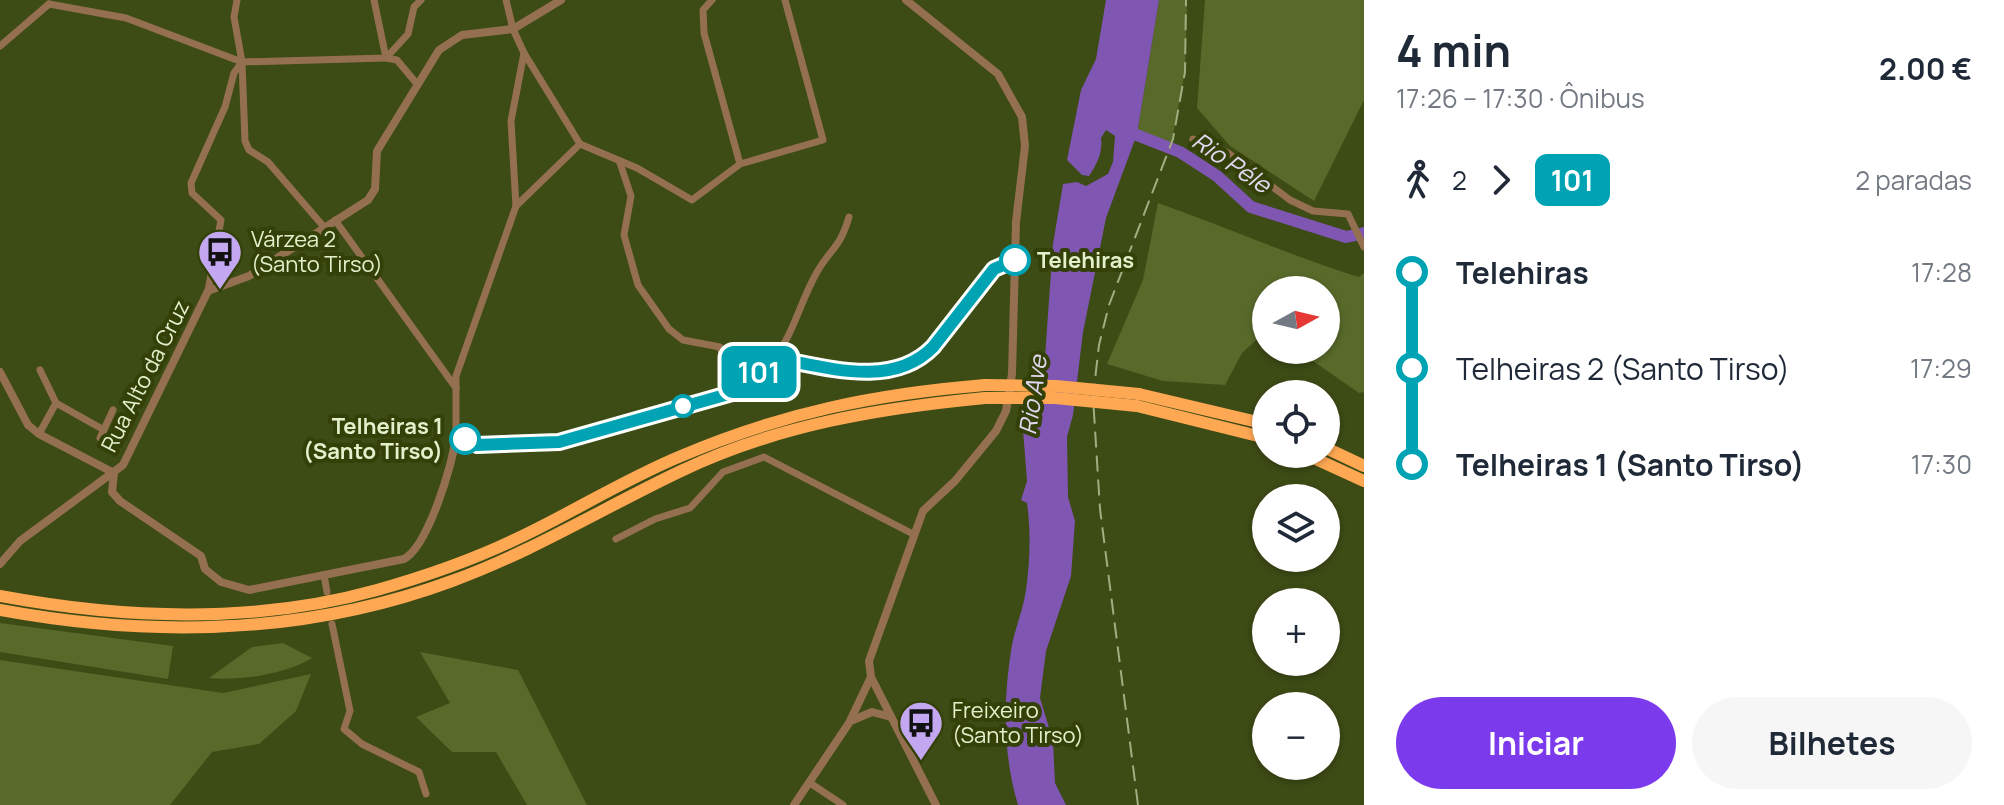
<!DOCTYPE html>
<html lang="pt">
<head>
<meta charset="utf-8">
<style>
	body { margin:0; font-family:Manrope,sans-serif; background:#f6f6f7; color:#1f2937; height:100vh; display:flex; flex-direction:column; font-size:30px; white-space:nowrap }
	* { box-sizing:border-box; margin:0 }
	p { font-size:26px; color:#747a83 }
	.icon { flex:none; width:44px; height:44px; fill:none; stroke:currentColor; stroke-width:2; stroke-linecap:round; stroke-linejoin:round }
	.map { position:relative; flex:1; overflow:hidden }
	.drawer { display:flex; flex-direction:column; background:#fff; width:640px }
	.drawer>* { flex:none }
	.badge { padding:0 16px; border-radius:12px; font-size:28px; line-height:52px }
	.needle { width:52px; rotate:82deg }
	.controls { position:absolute; left:1252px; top:276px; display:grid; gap:16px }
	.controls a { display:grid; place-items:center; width:88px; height:88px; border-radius:50%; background:#fff; box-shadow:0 2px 6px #0004; font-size:40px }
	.map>.badge { position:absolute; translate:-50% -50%; box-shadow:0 0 0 4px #fff }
	.legs { display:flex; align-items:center; gap:12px; height:88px; padding:0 32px; font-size:26px }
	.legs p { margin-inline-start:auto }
	.head { display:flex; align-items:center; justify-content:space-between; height:136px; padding:0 32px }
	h1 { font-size:44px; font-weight:700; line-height:60px }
	.action { display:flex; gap:16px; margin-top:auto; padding:16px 32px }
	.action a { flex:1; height:92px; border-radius:48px; background:#7c3aed; color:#fff; font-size:32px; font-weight:700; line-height:92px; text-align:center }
	.action a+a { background:#f6f6f7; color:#1f2937 }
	ul { padding:0 32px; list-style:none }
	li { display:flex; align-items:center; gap:28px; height:96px; font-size:30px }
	li i { display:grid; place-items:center; width:12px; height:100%; margin:0 10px; background:currentColor }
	li i::after { content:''; width:20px; height:20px; margin:-10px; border:6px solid; border-radius:50%; background:#fff }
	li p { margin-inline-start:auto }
	li:first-child i { background:linear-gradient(#0000 50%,currentColor 0) }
	li:last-child i { background:linear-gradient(currentColor 50%,#0000 0) }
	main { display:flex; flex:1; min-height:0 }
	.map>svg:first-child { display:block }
	.green { fill:#58692a }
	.water { fill:#7f56b2 }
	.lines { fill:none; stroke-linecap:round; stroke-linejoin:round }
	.river { stroke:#7f56b2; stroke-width:12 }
	.minor { stroke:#947051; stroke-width:7 }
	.tertiary { stroke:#947051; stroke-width:8 }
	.motorway { stroke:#ffa853; stroke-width:12 }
	.rail { stroke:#a1ae82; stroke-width:2; stroke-dasharray:16 8; stroke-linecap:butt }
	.motorway-bridge { stroke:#ffa853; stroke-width:12 }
	.line-1-casing { stroke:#fff; stroke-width:18 }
	.line-1 { stroke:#00a3b4; stroke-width:12 }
	.stop-1-dot { fill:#fff; stroke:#00a3b4; stroke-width:4 }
	.labels { text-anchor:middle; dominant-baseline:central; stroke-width:8; stroke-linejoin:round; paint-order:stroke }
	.poi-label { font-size:22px; fill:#e4f0cc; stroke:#334007; text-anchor:start }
	.stop-label { font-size:22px; font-weight:bold; fill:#e4f0cc; stroke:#334007; text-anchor:start }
	.street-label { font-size:22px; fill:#e4f0cc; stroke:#334007 }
	.water-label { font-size:24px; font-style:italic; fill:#e1d8f1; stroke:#334007 }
</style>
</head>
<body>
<main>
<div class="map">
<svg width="1364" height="805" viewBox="0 0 1364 805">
	<rect width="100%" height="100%" fill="#3d4b15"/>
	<!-- green -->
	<g class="green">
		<path d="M1159 0H1186L1187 9 1185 72 1170 150 1137 134Z"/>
		<path d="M1205 0H1364V100L1314 201 1230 146 1197 108Z"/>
		<path d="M1158 203C1226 227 1291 256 1359 277L1364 273V392L1359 393 1297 350H1326V290H1266V331L1242 353 1225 385 1163 381 1107 364 1143 280Z"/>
		<path d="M0 623 173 646 168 679 0 652Z"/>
		<path d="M283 643 312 658C287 674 239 681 209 678L252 647Z"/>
		<path d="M420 652 518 670 587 805H527L496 752H452L416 717 450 703Z"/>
		<path d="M0 660 223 693 311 674 296 711 259 744 212 752 170 805H0Z"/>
	</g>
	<!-- water -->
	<path class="water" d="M1106 0H1159L1137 134 1106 218 1083 332 1073 415 1067 437 1068 497 1075 521 1071 576 1046 651 1040 698 1053 741 1055 783 1066 805H1018C1003 755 1003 702 1011 651 1014 630 1023 611 1026 590 1030 562 1031 531 1027 503L1021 500 1027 481 1023 430 1032 413 1045 357 1053 244 1063 184 1077 182 1086 186 1108 174 1113 162 1115 136 1106 130 1101 138C1103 152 1097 164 1089 176L1082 175 1067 160 1081 90 1096 59Z"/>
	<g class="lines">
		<!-- river -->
		<path class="river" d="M1124 130 1180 152 1217 176 1251 207 1346 237 1364 233"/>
		<!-- minor -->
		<g class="minor">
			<path d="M237 0 234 17 242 62 245 141 249 150 268 162 324 227"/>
			<path d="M374 0 386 58 397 60 417 84"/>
			<path d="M712 0 703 10 704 33 740 164"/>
			<path d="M49 4 126 18 242 62 386 58 408 34 414 7 421 0"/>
			<path d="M0 46 49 4"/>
			<path d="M1193 139 1228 153 1290 200 1313 211 1348 214 1364 247"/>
			<path d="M580 144 637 168 692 200 740 164 823 140 785 0"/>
			<path d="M620 163 631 196 624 235 638 285 669 329 683 340 720 347 732 393"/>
			<path d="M516 206 580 144 524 53"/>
			<path d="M335 220 456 388"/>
			<path d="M208 291 221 220 192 193 191 183 225 107 234 73 242 62"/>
			<path d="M775 358C794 332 801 300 817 272 831 248 840 248 849 217"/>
			<path d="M40 370 56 403 104 430"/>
			<path d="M39 434 56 403"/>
			<path d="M456 436V376L516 206 511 121 524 53 513 29 506 0"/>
			<path d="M100 438 113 410"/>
			<path d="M616 539 655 519 690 508 723 472 764 457 913 534"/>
			<path d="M324 575 327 592"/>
			<path d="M332 624 350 711 344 729 362 744 419 772 426 794"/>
			<path d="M810 783 843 805"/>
		</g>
		<!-- tertiary -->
		<g class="tertiary">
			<path d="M906 0 998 74 1022 117 1025 146 1016 222 1012 374 1006 411 996 431 955 481 923 511 869 661 871 677 936 805"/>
			<path d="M0 372 28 425 39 434 114 473"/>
			<path d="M114 473 112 492 120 501 201 556 205 569 221 582 249 590 404 559C428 546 453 464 456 436L477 445 559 442 732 393 775 358C826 368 891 389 933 347L994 269 1015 260"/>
			<path d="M0 564 20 541 123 465 208 291 249 276 368 200 375 189 377 151 439 50 462 35 513 29 561 0"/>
			<path d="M853 720 872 712 891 717"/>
			<path d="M794 805 849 723 871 677"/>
		</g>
		<!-- motorway -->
		<g class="motorway">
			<path d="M1139 394 1266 424"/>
			<path d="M1137 406 1266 438"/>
			<path d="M1326 448 1364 466"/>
			<path d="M1305 454 1364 481"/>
			<path d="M0 596C123 619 255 624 377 590 423 577 470 561 514 540 570 514 623 480 681 456 782 413 875 394 985 385"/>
			<path d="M0 610C152 638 306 635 452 581 532 552 605 507 681 471 777 425 880 408 985 398"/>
		</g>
		<!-- rail -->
		<path class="rail" d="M1138 805 1100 509 1093 397 1099 345 1109 305 1173 139 1185 72 1186 0"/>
		<!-- motorway-bridge -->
		<g class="motorway-bridge">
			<path d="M985 385 1056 386 1139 394"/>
			<path d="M985 398H1055L1137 406"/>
		</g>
	</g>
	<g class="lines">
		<!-- line-1 casing -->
		<g class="line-1-casing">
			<path id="line-1" d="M465 439 477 445 559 442 732 393 775 358C826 367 892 389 933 347L994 269 1015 260"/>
		</g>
		<!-- line-1 -->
		<use href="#line-1" class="line-1"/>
	</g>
	<!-- icons -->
	<defs>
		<g id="bus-pin" transform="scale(2.3)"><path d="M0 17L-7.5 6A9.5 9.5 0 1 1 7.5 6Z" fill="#c4a7f1" stroke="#334007"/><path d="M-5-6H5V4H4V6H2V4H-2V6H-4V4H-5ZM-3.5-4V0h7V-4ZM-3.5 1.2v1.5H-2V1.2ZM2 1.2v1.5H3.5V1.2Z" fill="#111"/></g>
	</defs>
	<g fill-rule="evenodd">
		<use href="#bus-pin" x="220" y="252"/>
		<use href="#bus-pin" x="921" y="723"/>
	</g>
	<!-- markers -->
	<g class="stop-1-dot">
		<circle cx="1015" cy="260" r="14"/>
		<circle cx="683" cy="406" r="10"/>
		<circle cx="465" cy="439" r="14"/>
	</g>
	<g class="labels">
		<!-- poi labels -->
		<g class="poi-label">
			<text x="251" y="239">Várzea 2<tspan x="251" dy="25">(Santo Tirso)</tspan></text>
			<text x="952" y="710">Freixeiro<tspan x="952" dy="25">(Santo Tirso)</tspan></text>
		</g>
		<!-- stop labels -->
		<g class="stop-label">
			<text x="1037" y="260">Telehiras</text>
			<text x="443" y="426" text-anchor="end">Telheiras 1<tspan x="443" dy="25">(Santo Tirso)</tspan></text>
		</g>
		<!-- street labels -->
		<g class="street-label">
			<text transform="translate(145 376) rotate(-63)">Rua Alto da Cruz</text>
		</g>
		<!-- water labels -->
		<g class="water-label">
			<text transform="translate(1232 162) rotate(34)">Rio Péle</text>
			<text transform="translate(1032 395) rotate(-82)">Rio Ave</text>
		</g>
	</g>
</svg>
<div class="controls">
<a><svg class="needle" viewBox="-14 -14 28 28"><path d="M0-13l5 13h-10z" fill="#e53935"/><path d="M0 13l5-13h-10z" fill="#747a83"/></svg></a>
<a><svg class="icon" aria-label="locate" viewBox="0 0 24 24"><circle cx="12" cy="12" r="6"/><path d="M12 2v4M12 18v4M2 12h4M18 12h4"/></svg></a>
<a><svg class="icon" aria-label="layers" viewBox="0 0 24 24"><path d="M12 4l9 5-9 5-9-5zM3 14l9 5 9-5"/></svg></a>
<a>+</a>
<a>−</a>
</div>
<b class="badge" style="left:759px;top:372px;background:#00a3b4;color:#fff">101</b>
</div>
<section class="drawer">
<div class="head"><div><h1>4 min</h1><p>17:26 – 17:30 · Ônibus</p></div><b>2.00 €</b></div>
<div class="legs"><svg class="icon" aria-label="walk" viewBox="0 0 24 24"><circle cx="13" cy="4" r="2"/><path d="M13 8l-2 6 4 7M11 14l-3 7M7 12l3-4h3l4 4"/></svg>2<svg class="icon" aria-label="forward" viewBox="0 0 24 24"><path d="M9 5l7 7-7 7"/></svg><b class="badge" style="background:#00a3b4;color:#fff">101</b><p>2 paradas</p></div>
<ul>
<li><i style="color:#00a3b4"></i><b>Telehiras</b><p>17:28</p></li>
<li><i style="color:#00a3b4"></i><span>Telheiras 2 (Santo Tirso)</span><p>17:29</p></li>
<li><i style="color:#00a3b4"></i><b>Telheiras 1 (Santo Tirso)</b><p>17:30</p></li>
</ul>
<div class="action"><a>Iniciar</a><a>Bilhetes</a></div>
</section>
</main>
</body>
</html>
